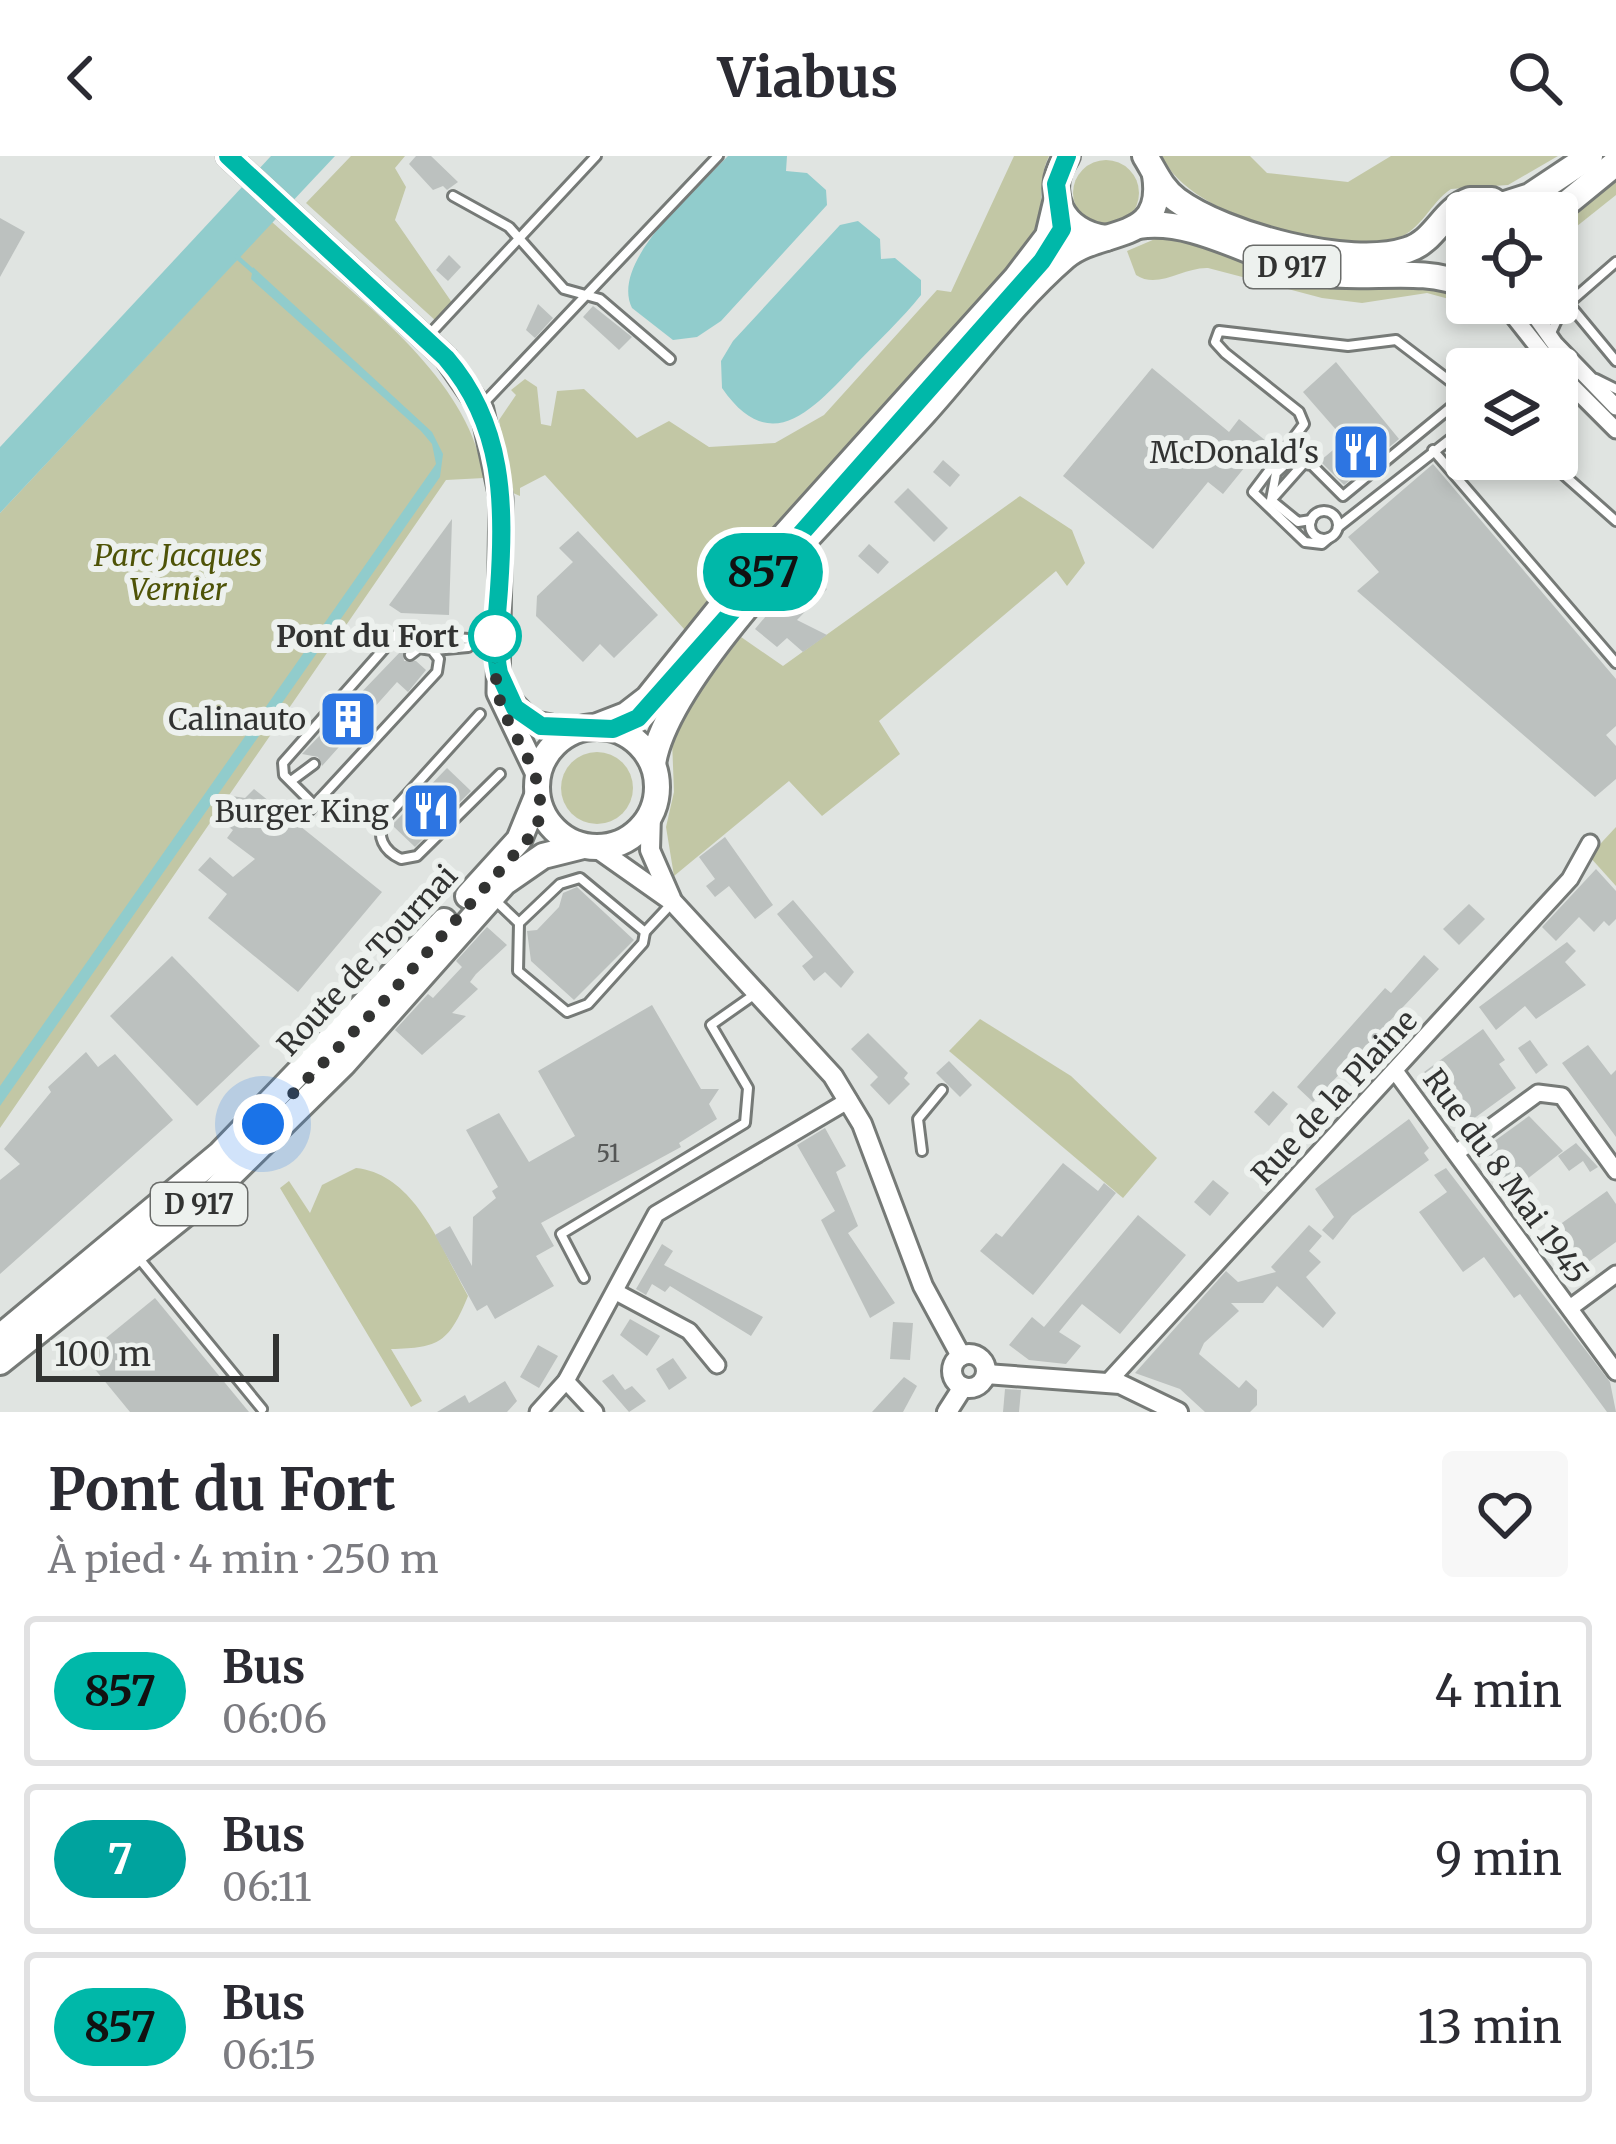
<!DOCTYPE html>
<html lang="fr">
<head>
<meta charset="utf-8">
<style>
	body { margin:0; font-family:Merriweather,serif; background:#f7f7f7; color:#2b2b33; height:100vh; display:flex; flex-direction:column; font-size:45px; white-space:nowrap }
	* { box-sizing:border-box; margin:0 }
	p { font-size:39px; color:#7c7c81 }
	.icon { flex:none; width:66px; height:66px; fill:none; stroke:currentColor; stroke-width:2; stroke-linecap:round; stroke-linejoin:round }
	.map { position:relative; height:1256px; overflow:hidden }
	.details { display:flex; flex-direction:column; background:#fff; flex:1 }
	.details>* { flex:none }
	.badge { padding:0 24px; border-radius:39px; font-size:42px; line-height:78px }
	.buttons { position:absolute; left:1446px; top:36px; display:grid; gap:24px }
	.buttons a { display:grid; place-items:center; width:132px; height:132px; border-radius:12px; background:#fff; box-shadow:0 6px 18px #0003; font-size:60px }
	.scale { position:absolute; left:36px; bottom:30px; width:243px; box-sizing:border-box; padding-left:12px; border:6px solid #323332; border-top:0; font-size:33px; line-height:42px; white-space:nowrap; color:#323332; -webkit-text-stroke:9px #edf1ee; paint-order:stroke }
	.you { position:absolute; width:60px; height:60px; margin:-30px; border:9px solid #fff; border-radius:50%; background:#1a73e8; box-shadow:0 0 0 18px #1a73e833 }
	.map>.badge { position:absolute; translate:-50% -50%; box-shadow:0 0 0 6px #fff }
	.round { display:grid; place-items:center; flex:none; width:126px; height:126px; border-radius:12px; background:#f7f7f7 }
	.headline { display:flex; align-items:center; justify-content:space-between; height:204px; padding:0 48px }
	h1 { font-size:57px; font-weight:700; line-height:90px }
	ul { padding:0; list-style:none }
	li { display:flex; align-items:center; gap:36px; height:150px; margin:0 24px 18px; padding:0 24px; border:6px solid #e1e1e2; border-radius:12px }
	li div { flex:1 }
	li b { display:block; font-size:45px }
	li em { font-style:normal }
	li .badge { min-width:132px; font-weight:700; text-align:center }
	header { display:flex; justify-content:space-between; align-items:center; height:156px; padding:0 48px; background:#fff; font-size:54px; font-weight:700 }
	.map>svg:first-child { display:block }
	.green { fill:#c2c7a5 }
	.water { fill:#91cccc }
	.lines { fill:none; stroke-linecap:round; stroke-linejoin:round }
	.stream { stroke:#91cccc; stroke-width:4.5 }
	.building { fill:#bcc1bf }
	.service-casing { stroke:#767a77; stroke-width:14 }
	.minor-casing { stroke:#767a77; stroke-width:21 }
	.tertiary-casing { stroke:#767a77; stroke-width:24 }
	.secondary-casing { stroke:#767a77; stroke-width:27 }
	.primary-casing { stroke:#767a77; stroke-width:30 }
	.service { stroke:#fff; stroke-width:8 }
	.minor { stroke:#fff; stroke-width:15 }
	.tertiary { stroke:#fff; stroke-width:18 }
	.secondary { stroke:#fff; stroke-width:21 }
	.primary { stroke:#fff; stroke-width:24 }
	.line-casing { stroke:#fff; stroke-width:27 }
	.line { stroke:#00b8a9; stroke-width:18 }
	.walk { stroke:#323332; stroke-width:12; stroke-dasharray:0 21.6 }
	.stop-dot { fill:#fff; stroke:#00b8a9; stroke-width:6 }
	.labels { text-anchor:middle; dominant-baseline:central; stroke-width:12; stroke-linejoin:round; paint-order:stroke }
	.number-label { font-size:24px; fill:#545655 }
	.shield { fill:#edf1ee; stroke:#6a6c6a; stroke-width:3 }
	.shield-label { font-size:27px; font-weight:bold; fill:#323332 }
	.poi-label { font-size:30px; fill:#323332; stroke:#edf1ee; text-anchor:end }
	.park-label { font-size:30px; font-style:italic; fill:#4e5307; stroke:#edf1ee }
	.stop-label { font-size:30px; font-weight:bold; fill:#323332; stroke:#edf1ee; text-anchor:end }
	.street-label { font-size:30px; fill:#323332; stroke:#edf1ee }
</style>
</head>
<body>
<header><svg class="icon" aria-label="back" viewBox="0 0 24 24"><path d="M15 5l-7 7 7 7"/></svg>Viabus<svg class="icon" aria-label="search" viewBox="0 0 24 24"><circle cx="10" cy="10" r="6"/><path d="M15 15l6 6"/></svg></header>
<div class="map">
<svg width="1616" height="1256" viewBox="0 0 1616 1256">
	<rect width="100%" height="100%" fill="#e0e4e1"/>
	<!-- green -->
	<g class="green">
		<path d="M351 0H405L395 12 406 31 395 64 453 148 436 165 306 47Z"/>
		<path d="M1014 0H1049C1036 26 1046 54 1035 81L685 474 545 319 520 332V340L513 337 499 264 516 239 511 234 525 223 537 231 541 268 551 270 557 235 584 233 637 282 669 265 709 291 775 287 824 259 937 134 951 136Z"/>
		<path d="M1162 0H1250L1267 17 1348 26 1391 0H1558L1508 29 1451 33C1430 47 1421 75 1397 82 1336 99 1188 61 1162 0Z"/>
		<circle cx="1106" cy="37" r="33"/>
		<path d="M1616 24V39L1557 86V68Z"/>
		<path d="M272 66C348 136 468 215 484 322L446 324 0 972V357Z"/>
		<path d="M1182 82 1467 139V147L1497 149 1482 152 1427 137 1362 147 1322 142 1208 112C1183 111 1158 134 1136 119L1127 95 1155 83Z"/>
		<path d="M1020 340 1072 374 1085 407 1067 430 1056 415 879 565 900 598 822 660 789 625 674 720 666 671 674 636 672 584 690 548 741 481 783 510Z"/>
		<circle cx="597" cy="632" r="36"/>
		<path d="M1616 671V730L1589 700Z"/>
		<path d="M980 863 1071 920 1157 1002 1123 1042 949 895Z"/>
		<path d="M356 1012C415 1018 441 1092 468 1140 449 1186 440 1192 391 1193L422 1245 411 1251 280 1032 289 1025 310 1057 322 1029Z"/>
	</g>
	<!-- water -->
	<g class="water">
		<path d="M271 0H335L0 357V291Z"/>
		<path d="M728 0H787L786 15 807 17 826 34 827 49 721 165 697 181 673 184 632 152C609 105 697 33 728 0Z"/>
		<path d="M858 65 880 83 881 103 895 102 921 124V139C902 163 878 185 856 208 813 253 771 303 722 232L721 205 733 185 840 69Z"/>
		<path d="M253 111 432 276 443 298 440 321 0 950V930L436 308 432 288 421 275 251 123Z"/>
	</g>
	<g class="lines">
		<!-- stream -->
		<path class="stream" d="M237 101 255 117"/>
	</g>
	<!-- building -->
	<g class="building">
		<path d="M416 0H431L458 26 447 34 443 30 433 34 409 8Z"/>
		<path d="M0 62 25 76 0 121Z"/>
		<path d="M449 99 461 111 448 125 436 114Z"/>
		<path d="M538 148 553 162 535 182 526 174Z"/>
		<path d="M593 150 632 181 619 194 583 161Z"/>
		<path d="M1336 206 1399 283 1344 329 1320 305 1345 284 1303 236Z"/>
		<path d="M1152 212 1229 276 1239 263 1266 285 1223 338 1208 326 1153 393 1063 320Z"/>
		<path d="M943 304 960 319 950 331 933 316Z"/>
		<path d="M1433 308 1616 523V570L1606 579 1616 590V623L1595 641 1357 435 1379 416 1348 381Z"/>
		<path d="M908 332 948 372 934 386 894 346Z"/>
		<path d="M452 363 449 459 401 457 389 449Z"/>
		<path d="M578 375 658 459 614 502 600 488 583 506 536 460 537 440 573 406 559 392Z"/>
		<path d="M869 388 889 406 878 418 858 400Z"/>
		<path d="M809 421 827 433 797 464 827 479 803 496 787 482 777 491 755 473 798 422 804 427Z"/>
		<path d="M403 493 404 505H416L426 514 408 536 397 526 322 610 318 601 302 598Z"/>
		<path d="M447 612 471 635 415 691 392 669Z"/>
		<path d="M254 633 382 736 298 836 208 762 227 738 198 714 210 701 233 721 255 703 227 682 233 674 226 669 237 654 232 640 245 642Z"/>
		<path d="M725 681 773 749 755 763 729 730 715 741 706 730 715 723 699 701Z"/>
		<path d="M1596 713 1616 735V763L1609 770 1604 765 1594 776 1579 761 1556 785 1542 771Z"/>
		<path d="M577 731 634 784 574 844 531 805 527 775 537 774 559 751 563 737Z"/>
		<path d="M793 744 854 816 841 832 825 816 814 825 802 810 813 801 777 758Z"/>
		<path d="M1469 748 1485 763 1459 789 1443 773Z"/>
		<path d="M487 771 507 789 476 818 470 826 478 833 452 857 466 860 422 899 395 874 428 838 433 842 462 811 456 805Z"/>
		<path d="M1567 786 1576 795 1565 806 1586 829 1536 863 1525 850 1496 874 1479 851Z"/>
		<path d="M1424 799 1439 813 1313 946 1297 931 1385 832 1391 837Z"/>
		<path d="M172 800 260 890 197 950 110 860Z"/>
		<path d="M652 849 701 933H719L709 948 717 963 679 987 681 991 541 1067 554 1090 536 1100 554 1130 495 1163 487 1149 477 1155 435 1079 450 1070 472 1110 473 1061 496 1042 492 1035 498 1031 466 974 499 957 529 1006 575 980 538 915Z"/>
		<path d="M1483 873 1505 904 1499 908 1516 932 1469 966 1424 916Z"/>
		<path d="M868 877 908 917 904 922 910 928 889 949 870 929 878 921 851 893Z"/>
		<path d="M1530 884 1548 909 1536 918 1518 892Z"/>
		<path d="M1588 889 1611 919 1616 914V981L1562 907Z"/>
		<path d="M86 896 98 911 115 898 173 964 0 1118V1024L20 1008 4 993 51 936 48 931Z"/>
		<path d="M949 905 972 929 960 941 936 917Z"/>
		<path d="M1273 935 1288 948 1269 970 1254 956Z"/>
		<path d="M1529 960 1563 995 1512 1035 1482 994Z"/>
		<path d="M1409 963 1429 992 1424 997 1429 1004 1352 1060 1333 1084 1322 1074 1334 1061 1315 1033Z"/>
		<path d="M825 972 846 1010 836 1016 858 1070 848 1077 895 1147 870 1162 821 1064 835 1055 797 989Z"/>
		<path d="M1576 987 1598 1011 1590 1016 1583 1005 1569 1015 1558 1000Z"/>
		<path d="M1063 1007 1098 1035 1104 1027 1116 1037 1033 1139 980 1095 996 1077 1002 1081Z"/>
		<path d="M1446 1012 1610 1226 1616 1256H1607L1520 1138 1514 1142 1484 1101 1463 1116 1419 1056 1447 1036 1434 1019Z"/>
		<path d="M1213 1024 1229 1037 1210 1060 1194 1046Z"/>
		<path d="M1607 1035 1616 1048V1086L1572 1118 1554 1093 1562 1087 1552 1074Z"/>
		<path d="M1138 1059 1186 1099 1120 1178 1082 1148 1059 1176 1081 1190 1066 1208 1029 1204 1009 1189 1032 1161 1044 1171Z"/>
		<path d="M1309 1069 1322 1080 1309 1095 1321 1106 1306 1121 1336 1157 1323 1172 1277 1130 1263 1147H1231L1239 1155 1204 1187 1199 1198 1239 1232 1246 1224 1257 1234V1249L1250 1256H1205L1180 1233 1135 1217 1226 1115 1238 1126 1276 1116 1271 1111Z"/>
		<path d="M662 1088 673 1095 664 1109 763 1161 751 1180 670 1130 665 1136 652 1128 646 1139 636 1133Z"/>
		<path d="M155 1142 249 1256H130L84 1200Z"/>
		<path d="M630 1163 660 1180 647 1200 620 1179Z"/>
		<path d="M893 1166 913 1167 910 1204 890 1203Z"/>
		<path d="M538 1189 558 1200 539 1232 520 1221Z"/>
		<path d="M673 1202 687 1222 669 1234 656 1213Z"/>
		<path d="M613 1218 625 1234 632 1230 646 1245 629 1256 602 1225Z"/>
		<path d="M904 1221 917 1230 903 1256H872Z"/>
		<path d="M505 1225 517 1245 507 1256H437L465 1239 469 1247Z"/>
		<path d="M1005 1233 1021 1234 1019 1256H1003Z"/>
	</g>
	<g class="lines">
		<!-- service casing -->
		<g class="service-casing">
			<g id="service">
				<path d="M453 40 509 71 564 133 600 143 670 203"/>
				<path d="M1568 147 1616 205"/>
				<path d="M429 179 596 0"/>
				<path d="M1550 179 1562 153 1616 106"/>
				<path d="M1596 223 1616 233"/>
				<path d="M481 250 718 0"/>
				<path d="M1433 294 1616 507"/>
				<path d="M1546 303 1616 365"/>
				<path d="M1272 343 1304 307"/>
				<circle cx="1324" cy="369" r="14"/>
				<path d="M1311 364 1298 366 1271 344 1276 317 1289 305 1312 309 1343 340 1467 238"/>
				<path d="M1338 371 1467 270"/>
				<path d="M1329 382 1322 388 1305 386 1253 336 1304 268 1299 256 1225 197 1215 186 1219 175 1348 190 1396 184 1467 238"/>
				<path d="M434 494 468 491"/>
				<path d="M480 558 385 663C375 680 384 695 401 703L417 700 500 618"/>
				<path d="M291 625 314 608"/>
				<path d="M314 649 284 619 283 607 397 478 469 483"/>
				<path d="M304 660 437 516 439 503 432 494 419 492 410 499"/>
				<path d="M496 745 519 767 560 728 580 722 645 776 673 746"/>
				<path d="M519 767 518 815 567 856 588 848 643 787 645 776"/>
				<path d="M317 915 377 852"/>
				<path d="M922 995 918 963 942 934"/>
				<path d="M137 1100 262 1253"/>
				<path d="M584 1122 561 1078 745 967 748 932 711 869 758 836"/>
			</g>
		</g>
		<!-- minor casing -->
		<g class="minor-casing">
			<g id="minor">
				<path d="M1503 147 1555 213"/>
				<path d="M1526 147 1555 188 1616 251"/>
				<path d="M1557 215 1616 274"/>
				<path d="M1395 915 1616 1216"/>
				<path d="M1456 997 1538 937 1562 940 1616 1015"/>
				<path d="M616 1136 689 1175 717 1209"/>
				<path d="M1570 1152 1616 1118"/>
				<path d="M566 1225 595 1256"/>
				<path d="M1108 1226 1570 723 1590 687"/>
				<path d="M538 1256 566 1225 656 1058 849 944"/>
			</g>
		</g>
		<!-- tertiary casing -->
		<g class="tertiary-casing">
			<g id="tertiary">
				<path d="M651 658 650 694 671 742"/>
				<path d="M595 691 673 746 833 920 862 968 923 1130 961 1200"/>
				<circle cx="969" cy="1215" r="17"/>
				<path d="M986 1218 1120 1228 1178 1256"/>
				<path d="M947 1256 963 1231"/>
			</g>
		</g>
		<!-- secondary casing -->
		<g class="secondary-casing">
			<g id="secondary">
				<path d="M228 0 446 202 482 254 501 342 498 537 538 620"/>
				<path d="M509 543 531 566 575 575"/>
			</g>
		</g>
		<!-- primary casing -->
		<g class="primary-casing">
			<g id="primary">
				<path d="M1067 0C1042 37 1063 77 1106 82"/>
				<path d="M1145 0C1155 16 1161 32 1177 44 1224 79 1350 113 1407 94 1436 85 1442 54 1470 44H1492L1513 57"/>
				<path d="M1502 49 1530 40 1590 0"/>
				<path d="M1555 57 1616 7"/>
				<path d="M1139 70C1199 61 1259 107 1319 117 1368 125 1422 109 1467 130"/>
				<circle cx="597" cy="631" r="60"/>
				<path d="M595 571 626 559 648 542 729 441 1016 122 1048 80 1057 42"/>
				<path d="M653 608C667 513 855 334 924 257 970 206 1013 146 1065 101 1100 71 1166 89 1155 19"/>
				<path d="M468 740 519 684 537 640"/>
				<path d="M0 1181 220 998 444 765"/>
				<path d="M0 1206 215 1034 343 908 504 727 543 700 583 690"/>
			</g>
		</g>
		<!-- service -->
		<use href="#service" class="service"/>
		<!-- minor -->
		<use href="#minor" class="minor"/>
		<!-- tertiary -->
		<use href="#tertiary" class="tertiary"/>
		<!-- secondary -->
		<use href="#secondary" class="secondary"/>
		<!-- primary -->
		<use href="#primary" class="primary"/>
	</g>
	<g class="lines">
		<!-- line casing -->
		<g class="line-casing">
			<path id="line" d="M228 0 446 202C504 269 505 348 499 433 497 461 493 489 499 517L515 552 541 570 613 573 638 562 1042 105 1062 73 1056 28 1067 0"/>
		</g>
		<!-- line -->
		<use href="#line" class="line"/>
		<!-- walk -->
		<path class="walk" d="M263 968 383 846 536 674C552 623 517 592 501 548 494 526 495 502 495 480"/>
	</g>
	<!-- icons -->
	<defs>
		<g id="restaurant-square" transform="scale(3)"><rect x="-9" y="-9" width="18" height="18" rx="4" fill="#2d75e2" stroke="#edf1ee"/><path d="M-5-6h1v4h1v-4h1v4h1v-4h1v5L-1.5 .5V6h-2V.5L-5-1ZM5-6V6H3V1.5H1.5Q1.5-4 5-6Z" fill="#fff"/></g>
		<g id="building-square" transform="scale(3)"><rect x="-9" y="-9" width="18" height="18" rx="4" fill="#2d75e2" stroke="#edf1ee"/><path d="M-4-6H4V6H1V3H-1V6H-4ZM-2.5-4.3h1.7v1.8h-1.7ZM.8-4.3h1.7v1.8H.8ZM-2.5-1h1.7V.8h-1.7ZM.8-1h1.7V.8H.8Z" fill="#fff"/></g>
	</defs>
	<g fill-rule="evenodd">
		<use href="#restaurant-square" x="1361" y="296"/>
		<use href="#building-square" x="348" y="563"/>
		<use href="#restaurant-square" x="431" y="655"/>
	</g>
	<!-- markers -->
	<circle class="stop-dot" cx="495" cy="480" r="24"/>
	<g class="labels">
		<!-- number labels -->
		<g class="number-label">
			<text x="608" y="997">51</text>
		</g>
		<!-- shield labels -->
		<g class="shield">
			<rect x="1244" y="90" width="96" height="42" rx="9"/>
			<rect x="151" y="1027" width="96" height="42" rx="9"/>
		</g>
		<g class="shield-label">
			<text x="1292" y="111">D 917</text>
			<text x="199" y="1048">D 917</text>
		</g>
		<!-- poi labels -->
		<g class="poi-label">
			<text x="1319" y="296">McDonald's</text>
			<text x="306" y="563">Calinauto</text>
			<text x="389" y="655">Burger King</text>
		</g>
		<!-- park labels -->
		<g class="park-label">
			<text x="178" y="399">Parc Jacques<tspan x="178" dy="34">Vernier</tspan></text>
		</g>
		<!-- stop labels -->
		<g class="stop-label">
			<text x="459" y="480">Pont du Fort</text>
		</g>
		<!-- street labels -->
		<g class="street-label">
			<text transform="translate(367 804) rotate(-47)">Route de Tournai</text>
			<text transform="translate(1334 941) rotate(-47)">Rue de la Plaine</text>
			<text transform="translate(1506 1020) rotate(54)">Rue du 8 Mai 1945</text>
		</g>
	</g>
</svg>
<div class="buttons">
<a><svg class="icon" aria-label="locate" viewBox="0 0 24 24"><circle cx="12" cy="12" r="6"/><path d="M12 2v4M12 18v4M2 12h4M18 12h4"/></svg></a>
<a><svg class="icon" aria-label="layers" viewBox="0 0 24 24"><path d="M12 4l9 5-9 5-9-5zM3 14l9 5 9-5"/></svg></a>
</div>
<div class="scale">100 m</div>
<div class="you" style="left:263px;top:968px"></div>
<b class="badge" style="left:763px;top:416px;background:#00b8a9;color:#111">857</b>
</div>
<section class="details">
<div class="headline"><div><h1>Pont du Fort</h1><p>À pied · 4 min · 250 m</p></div><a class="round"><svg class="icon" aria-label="heart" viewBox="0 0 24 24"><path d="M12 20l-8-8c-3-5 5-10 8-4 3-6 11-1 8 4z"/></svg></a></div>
<ul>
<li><span class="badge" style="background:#00b8a9;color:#111">857</span><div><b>Bus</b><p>06:06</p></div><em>4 min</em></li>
<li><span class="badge" style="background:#00a39e;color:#fff">7</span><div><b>Bus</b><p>06:11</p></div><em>9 min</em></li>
<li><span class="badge" style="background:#00b8a9;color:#111">857</span><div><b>Bus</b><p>06:15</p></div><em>13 min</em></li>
</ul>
</section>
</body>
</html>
